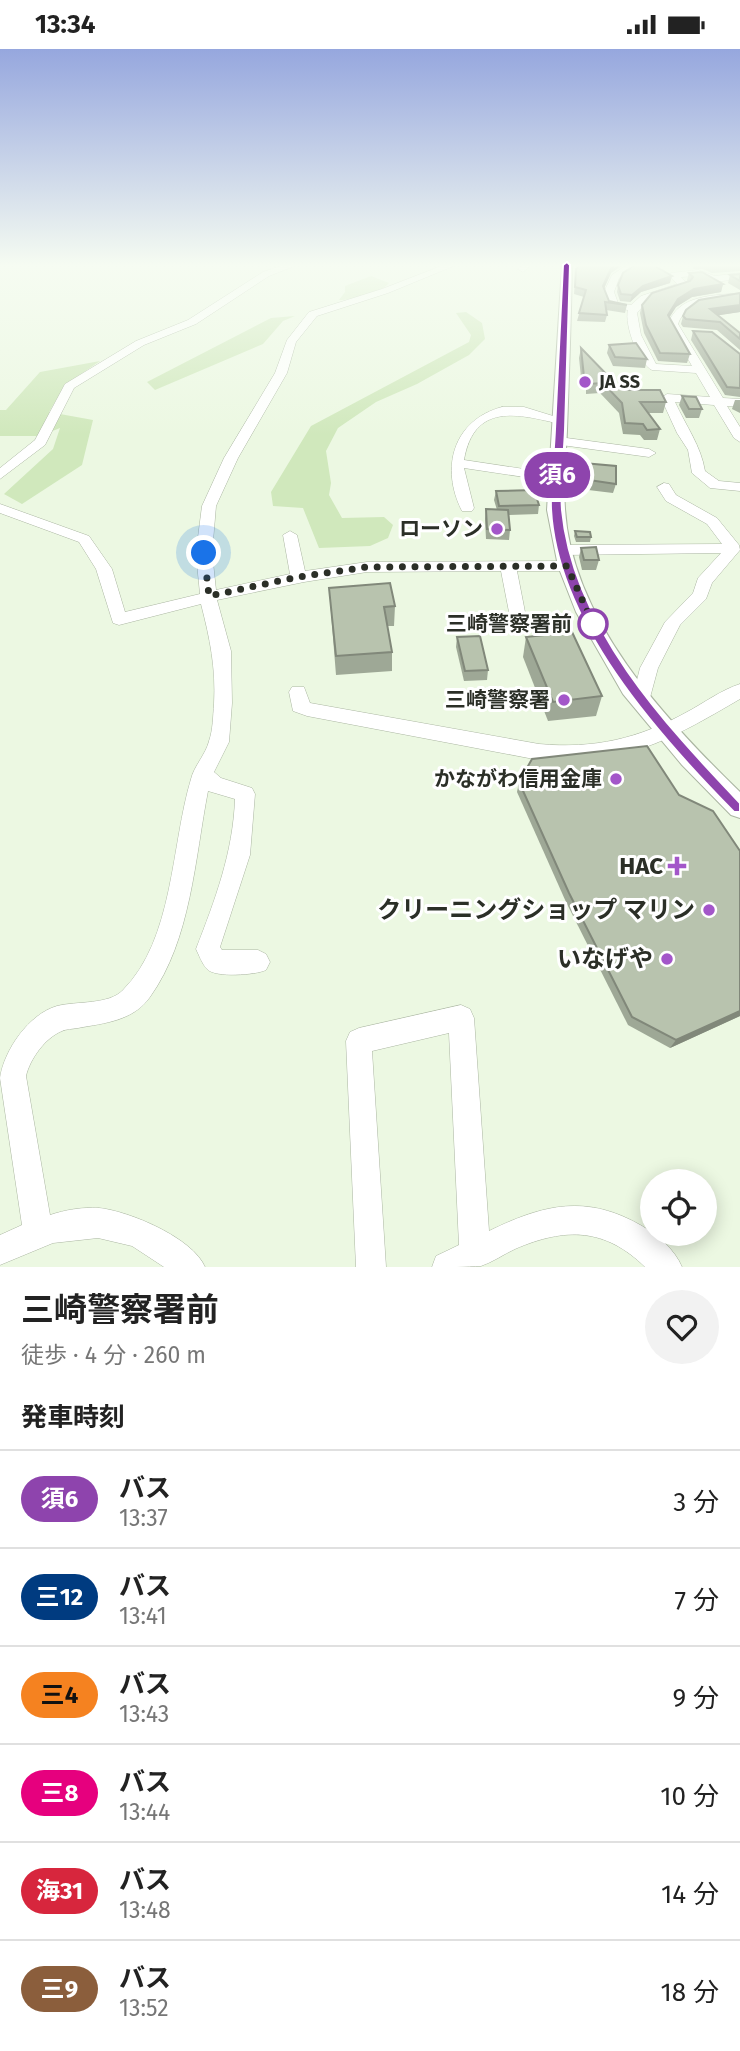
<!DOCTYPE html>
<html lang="ja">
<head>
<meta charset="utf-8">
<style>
	body { margin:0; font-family:"Fira Sans","Noto Sans JP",sans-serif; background:#f2f2f2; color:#222; height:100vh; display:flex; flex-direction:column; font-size:26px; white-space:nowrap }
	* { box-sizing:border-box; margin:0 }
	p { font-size:23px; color:#767676 }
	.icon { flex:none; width:38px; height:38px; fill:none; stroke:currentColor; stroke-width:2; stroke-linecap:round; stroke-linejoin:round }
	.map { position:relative; height:1218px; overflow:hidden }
	.details { display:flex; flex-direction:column; background:#fff; flex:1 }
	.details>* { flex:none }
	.badge { padding:0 14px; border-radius:23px; font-size:24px; line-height:46px }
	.buttons { position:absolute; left:640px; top:1120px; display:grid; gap:14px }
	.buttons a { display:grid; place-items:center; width:77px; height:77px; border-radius:50%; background:#fff; box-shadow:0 4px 18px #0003; font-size:35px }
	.you { position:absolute; width:35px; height:35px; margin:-18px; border:5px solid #fff; border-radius:50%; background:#1a73e8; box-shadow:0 0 0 10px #1a73e833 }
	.map>.badge { position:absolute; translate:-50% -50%; box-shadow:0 0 0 4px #fff }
	h2 { padding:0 21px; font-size:26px; line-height:63px }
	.round { display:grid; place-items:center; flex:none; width:74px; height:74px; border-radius:37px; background:#f2f2f2 }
	.overview { display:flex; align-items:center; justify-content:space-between; height:119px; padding:0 21px }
	h1 { font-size:33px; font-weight:700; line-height:52px }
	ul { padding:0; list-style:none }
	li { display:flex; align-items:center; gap:21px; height:98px; padding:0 21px; border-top:2px solid #e0e0e0 }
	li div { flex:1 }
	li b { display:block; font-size:26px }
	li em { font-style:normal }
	li .badge { min-width:77px; font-weight:700; text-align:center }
	.status { display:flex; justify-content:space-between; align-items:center; height:49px; padding:0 35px; background:#fff; direction:ltr }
	.status svg { height:19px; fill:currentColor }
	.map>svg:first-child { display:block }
	.green { fill:#d0e8bc }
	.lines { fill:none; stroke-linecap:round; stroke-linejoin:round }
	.minor-casing { stroke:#abb6a2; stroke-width:1 }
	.major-casing { stroke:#abb6a2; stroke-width:2 }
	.minor { fill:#fff; fill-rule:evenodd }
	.major { fill:#fff; fill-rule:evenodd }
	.wall { fill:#9ea896 }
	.shaded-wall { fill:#81887a }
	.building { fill:#b8c3ae; stroke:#81887a; stroke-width:2 }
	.line { fill:#8e44ad; stroke:#fff; stroke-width:2 }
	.walk { stroke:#2b2f27; stroke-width:7; stroke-dasharray:0 12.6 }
	.poi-dot { fill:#a356c9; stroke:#fff; stroke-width:2.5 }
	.stop-dot { fill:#fff; stroke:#8e44ad; stroke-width:3.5 }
	.labels { text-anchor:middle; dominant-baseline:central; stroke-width:6; stroke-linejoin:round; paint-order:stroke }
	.far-poi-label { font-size:18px; font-weight:bold; fill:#2b2f27; stroke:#fff; text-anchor:start }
	.poi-label { font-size:21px; font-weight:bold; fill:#2b2f27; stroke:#fff; text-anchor:end }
	.stop-label { font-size:21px; font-weight:bold; fill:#2b2f27; stroke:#fff; text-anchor:end }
	.near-poi-label { font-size:24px; font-weight:bold; fill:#2b2f27; stroke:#fff; text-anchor:end }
</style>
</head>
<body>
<div class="status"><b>13:34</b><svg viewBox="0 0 49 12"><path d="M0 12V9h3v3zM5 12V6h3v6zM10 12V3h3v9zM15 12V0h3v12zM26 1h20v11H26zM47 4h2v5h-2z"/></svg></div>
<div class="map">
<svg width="740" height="1218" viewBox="0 0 740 1218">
	<rect width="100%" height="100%" fill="#ecf8e2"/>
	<!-- green -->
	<g class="green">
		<path d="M371 227 389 234C380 245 353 251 339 251L345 243V237Z"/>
		<path d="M466 263 482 274 485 290 469 306 417 335 376 353 338 379 326 402 331 434 329 446 342 469 384 468 393 476 388 489 370 497 319 499 303 459 273 457 271 443 311 377 469 293 471 286 456 264Z"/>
		<path d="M295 267 283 272 263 295 155 341 147 333 271 269Z"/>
		<path d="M100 312 65 336 49 363 93 371 82 416 22 455 4 445 53 400 60 379 40 387H0V361H6L40 323Z"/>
	</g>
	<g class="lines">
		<!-- minor casing -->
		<g class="minor-casing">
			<g id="minor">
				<path d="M284 216H297L269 227 196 275 144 296 74 339 45 396 0 430V419L35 391 65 335 136 292 188 271 263 223Z"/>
				<path d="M444 216H456L388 244 317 267 296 293 287 324 238 409 216 457 212 504 216 541 290 525 283 486 290 482 297 486 305 522 367 513 567 512 575 517 567 522H517L525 563 517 569 509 563 501 522 367 523 304 533 217 551 231 602 232 654 229 693 214 723 221 729 252 739 255 745 250 806 220 898 222 901H258L266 905 270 913 266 921C256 926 215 929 207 920 202 915 199 906 196 900 215 851 233 804 235 750L208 742C195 809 191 891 150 948 133 972 105 974 78 979 73 980 66 980 62 982 45 989 30 1010 26 1027L50 1166C65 1161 82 1158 99 1159 129 1162 193 1189 205 1218H164L132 1197 98 1189 53 1194 0 1216V1186L22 1176 0 1029C4 1001 29 965 57 957 77 952 109 956 123 941 174 890 171 796 191 730 194 717 206 705 209 692 213 681 213 667 214 655 216 619 210 590 201 555L119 576 113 574 96 520 79 493 0 464V455L89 487 112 520 125 563 200 545 196 504 202 457 224 409 275 324 287 291 309 263 382 240Z"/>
				<path d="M522 216H531L523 223 518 220Z"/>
				<path d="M627 216H638L619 229 614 243 618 254 631 256 641 247 677 235 669 226 671 224 698 221 715 227 740 224V230L713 233 697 227 681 228 690 238 688 240 648 251 637 264 641 286 656 315 692 317 668 275C679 245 713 247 740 244V250C718 252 687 250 678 275L723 349 740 350V358L727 357 740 378V393L734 389 714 356 675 353C686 377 701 397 705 422L719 432 740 434V442L710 439 692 424 688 401 677 384 661 349 667 345 710 348 696 324 652 321C639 315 624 276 628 261L610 258 604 243 612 226Z"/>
				<path d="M502 358H524L566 371 560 375C518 365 474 353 464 411L557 425 564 429 557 433 464 419 474 459 472 462H462C440 419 453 371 502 358Z"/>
				<path d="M559 388 649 400 656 404 649 408 554 395 553 392Z"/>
				<path d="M664 434 669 435 676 446 717 469 739 496 740 501 712 534 706 550 680 576 658 619 648 656H634L632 651 640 619 665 573 693 544 698 529 721 504 563 506 555 501 563 496 722 495 707 475 666 452 657 438Z"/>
				<path d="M740 635V650C670 691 622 718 539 711L307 667 293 662 289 643 292 638H304L310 654 539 695C594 700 638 690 687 663 704 654 721 641 740 635Z"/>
				<path d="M461 956 470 960 474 969 489 1182C544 1155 587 1145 642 1177 658 1186 675 1201 682 1218H645C605 1179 566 1178 515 1200 504 1205 493 1213 481 1217 467 1218 446 1218 432 1218L436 1207 459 1196 449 984 372 1002 386 1218H356L346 992 350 983 359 979Z"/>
			</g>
		</g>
		<!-- major casing -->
		<g class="major-casing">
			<path id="major" d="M562 216H572C571 271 569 326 567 381 566 407 563 434 565 460 572 571 665 670 740 743V769L731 766 682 716 623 645 576 563 558 517 547 461Z"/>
		</g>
		<!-- minor -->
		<use href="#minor" class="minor"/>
		<!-- major -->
		<use href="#major" class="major"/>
	</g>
	<!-- wall -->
	<g class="wall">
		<path d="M694 216H740V222L712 224 703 220H693Z"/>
		<path d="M576 220 611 224 604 239 609 252 627 256 625 264 606 261 607 266 605 273 577 272 584 248 574 245Z"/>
		<path d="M689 224 723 235 721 243 692 248 676 258 669 268 690 305 687 314 658 312 644 284 640 264 642 256 688 233 687 231Z"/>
		<path d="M740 225V241L728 234 730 226Z"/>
		<path d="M670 234 641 243 630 253 620 252 617 243 618 236Z"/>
		<path d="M740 244V263L718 266 740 284V301L717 281 683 278 681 275 683 267Z"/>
		<path d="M693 282 740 305V348L725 346 691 291Z"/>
		<path d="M609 296 647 310 645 319 613 317 607 304Z"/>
		<path d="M581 299 614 333V336L666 353 663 364H648L660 380 657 391H644L640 386 623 385 619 364 600 344 586 345V338H582L579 309Z"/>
		<path d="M682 347 702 360 699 369H686L679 356Z"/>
		<path d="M735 351H740V364L732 360Z"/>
		<path d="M583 414 616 435 613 444 580 440Z"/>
		<path d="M496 442 539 456 538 465 509 466 510 481 509 491 486 490 485 470 486 460 497 461 494 451Z"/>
		<path d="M575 482 591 488 590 493H576L574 487Z"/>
		<path d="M581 499 599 511 596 521H582L579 508Z"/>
		<path d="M329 539 395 557 394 577H387L392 603V622L336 626Z"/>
		<path d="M457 588 488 621 487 631 464 632 456 598Z"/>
		<path d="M526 588 602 647 596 667 548 672 523 608Z"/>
		<path d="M519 733 740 967 670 999 628 976 566 853 517 743Z"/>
	</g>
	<!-- shaded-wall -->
	<g class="shaded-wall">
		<path d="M614 216H623L611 224 602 244 603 237 612 217Z"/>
		<path d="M672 227 670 234 641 243 630 253 632 246 643 237Z"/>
		<path d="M723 235 721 243 692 248 676 258 666 274 668 266 678 250 694 240Z"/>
		<path d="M740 256V263L708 268 710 260Z"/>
		<path d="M740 962V967L670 999 676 991Z"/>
	</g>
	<!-- building -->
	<g class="building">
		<path d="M581 216H614L612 217 603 237 609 252 627 256 605 253 607 266 579 264 586 241 575 238 576 220Z"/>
		<path d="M635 216H653L672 227 643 237 632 246 621 245 618 236 623 224Z"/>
		<path d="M702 223 723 235 694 240 678 250 668 266 690 305 660 304 646 276 642 256 652 244 690 232 693 228 689 224Z"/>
		<path d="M740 225V232L730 226Z"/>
		<path d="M740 244V256L710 260 740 284V290L720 273 686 270 683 267 686 261 699 251Z"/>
		<path d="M693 282 712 283 740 305V339L727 338Z"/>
		<path d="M636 294 647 310 615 308 609 296Z"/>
		<path d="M581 299 614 333 607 334 629 341H660L666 353H640L660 380 647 381 643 375 625 374 622 354 603 334 588 335V328H584Z"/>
		<path d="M682 347 696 348 702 360H689Z"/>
		<path d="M583 414 616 417V435L582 430Z"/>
		<path d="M534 441 539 456 499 457 496 442Z"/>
		<path d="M486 460 508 461 510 481 487 480Z"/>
		<path d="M575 482 590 483 591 488H577Z"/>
		<path d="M596 498 599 511H584L581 499Z"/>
		<path d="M390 534 395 557 384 558 392 603 336 607 329 539Z"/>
		<path d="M572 583 602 647 553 653 526 588Z"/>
		<path d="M480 587 488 621 465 622 457 588Z"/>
		<path d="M647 697 679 746 713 762 740 802V962L676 991 632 968 569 844 519 733 532 710Z"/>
	</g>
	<!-- sky -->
	<linearGradient id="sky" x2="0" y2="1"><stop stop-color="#96a7de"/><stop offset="0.56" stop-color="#f6fcf2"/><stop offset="1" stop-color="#f6fcf2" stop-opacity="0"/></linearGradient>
	<rect width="740" height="386" fill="url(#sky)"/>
	<!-- line -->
	<path class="line" d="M567 213 570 216C568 271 567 326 565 381 564 407 560 435 562 461 573 578 666 676 740 754V763H734C658 686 557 574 551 460 550 434 554 406 555 380 558 325 560 271 563 216Z"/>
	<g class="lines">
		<!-- walk -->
		<path class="walk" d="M204 504 209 547 298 528 367 518 567 517 593 575"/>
	</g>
	<!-- markers -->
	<g class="poi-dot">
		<circle cx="585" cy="333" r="7"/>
		<circle cx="497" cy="480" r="7"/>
		<circle cx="564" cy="651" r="7"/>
		<circle cx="616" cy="730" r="7"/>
		<path d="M673.5 806.5h7v7h7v7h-7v7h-7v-7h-7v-7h7z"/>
		<circle cx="709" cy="861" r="7"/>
		<circle cx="667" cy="910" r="7"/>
	</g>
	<circle class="stop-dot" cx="593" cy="575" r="14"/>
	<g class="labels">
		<!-- far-poi labels -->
		<g class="far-poi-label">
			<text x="599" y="333">JA SS</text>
		</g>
		<!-- poi labels -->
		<g class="poi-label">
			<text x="483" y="480">ローソン</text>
			<text x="550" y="651">三崎警察署</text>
			<text x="602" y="730">かながわ信用金庫</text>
		</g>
		<!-- stop labels -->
		<g class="stop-label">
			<text x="572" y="575">三崎警察署前</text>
		</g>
		<!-- near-poi labels -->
		<g class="near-poi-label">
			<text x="663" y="817">HAC</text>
			<text x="695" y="861">クリーニングショップ マリン</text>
			<text x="653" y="910">いなげや</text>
		</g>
	</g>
</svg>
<div class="buttons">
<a><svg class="icon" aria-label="locate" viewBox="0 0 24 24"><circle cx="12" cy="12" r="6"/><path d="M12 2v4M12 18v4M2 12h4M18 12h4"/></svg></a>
</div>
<div class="you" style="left:204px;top:504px"></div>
<b class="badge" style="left:557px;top:426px;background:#8e44ad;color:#fff">須6</b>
</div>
<section class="details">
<div class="overview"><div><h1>三崎警察署前</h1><p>徒歩 · 4 分 · 260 m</p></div><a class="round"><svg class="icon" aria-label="heart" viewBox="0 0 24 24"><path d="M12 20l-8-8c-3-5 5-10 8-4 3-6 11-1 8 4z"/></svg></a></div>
<h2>発車時刻</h2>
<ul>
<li><span class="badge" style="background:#8e44ad;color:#fff">須6</span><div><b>バス</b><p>13:37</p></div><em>3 分</em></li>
<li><span class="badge" style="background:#003b80;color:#fff">三12</span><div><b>バス</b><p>13:41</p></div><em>7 分</em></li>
<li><span class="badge" style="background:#f58220;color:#111">三4</span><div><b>バス</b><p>13:43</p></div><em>9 分</em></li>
<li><span class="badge" style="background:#e6007e;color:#fff">三8</span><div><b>バス</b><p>13:44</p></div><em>10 分</em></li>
<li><span class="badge" style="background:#d7263d;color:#fff">海31</span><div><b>バス</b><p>13:48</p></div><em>14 分</em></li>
<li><span class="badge" style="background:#8b5e3c;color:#fff">三9</span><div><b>バス</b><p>13:52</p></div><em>18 分</em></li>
</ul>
</section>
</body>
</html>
